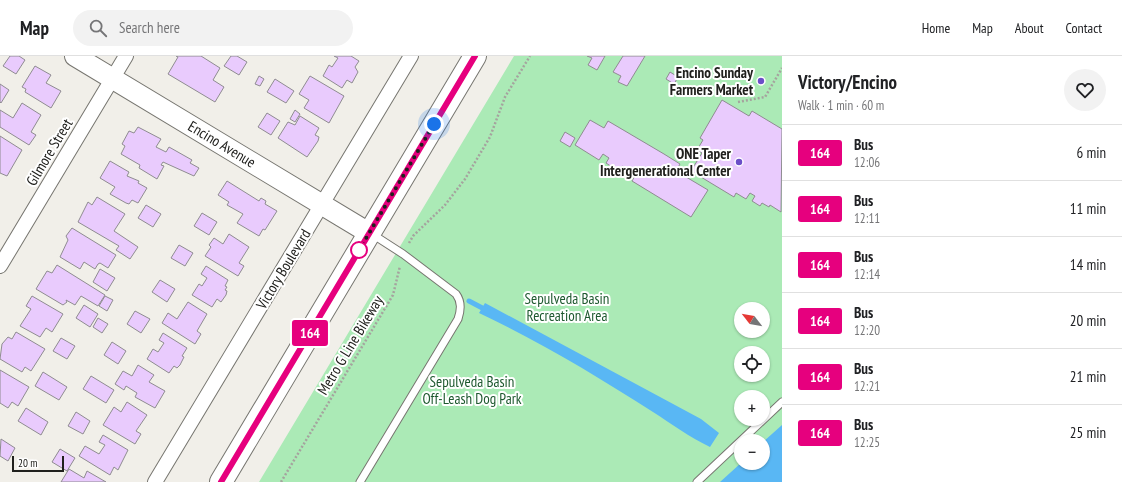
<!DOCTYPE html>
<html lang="en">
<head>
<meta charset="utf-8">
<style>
	body { margin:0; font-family:"PT Sans Narrow",sans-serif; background:#f2f2f2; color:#202124; height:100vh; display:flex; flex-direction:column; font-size:15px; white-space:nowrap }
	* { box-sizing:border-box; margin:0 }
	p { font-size:13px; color:#757577 }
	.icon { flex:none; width:22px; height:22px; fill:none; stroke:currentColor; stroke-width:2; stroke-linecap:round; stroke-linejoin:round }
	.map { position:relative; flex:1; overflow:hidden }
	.panel { display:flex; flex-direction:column; background:#fff; width:340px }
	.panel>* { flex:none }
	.badge { padding:0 8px; border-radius:3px; font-size:14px; line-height:26px }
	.needle { width:26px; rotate:301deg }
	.buttons { position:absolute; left:734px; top:246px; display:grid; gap:8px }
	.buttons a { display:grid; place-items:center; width:36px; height:36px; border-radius:50%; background:#fff; box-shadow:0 1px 3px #0004; font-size:20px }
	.scale { position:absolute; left:12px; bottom:10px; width:52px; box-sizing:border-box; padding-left:4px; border:2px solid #20201d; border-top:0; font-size:11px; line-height:14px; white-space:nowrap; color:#20201d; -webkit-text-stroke:3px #fff; paint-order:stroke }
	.you { position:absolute; width:20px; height:20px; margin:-10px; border:3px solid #fff; border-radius:50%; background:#1a73e8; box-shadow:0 0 0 6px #1a73e833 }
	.map>.badge { position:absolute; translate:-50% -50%; box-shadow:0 0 0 2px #fff }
	.round { display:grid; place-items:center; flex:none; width:42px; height:42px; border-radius:21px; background:#f2f2f2 }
	.overview { display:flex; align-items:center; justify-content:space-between; height:68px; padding:0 16px }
	h1 { font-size:19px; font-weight:700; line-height:30px }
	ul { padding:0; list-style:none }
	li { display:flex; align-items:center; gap:12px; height:56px; padding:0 16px; border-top:1px solid #e0e0e0 }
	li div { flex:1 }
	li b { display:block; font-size:15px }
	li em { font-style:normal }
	li .badge { min-width:44px; font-weight:700; text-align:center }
	header { display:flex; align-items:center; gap:24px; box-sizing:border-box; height:56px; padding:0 20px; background:#fff; border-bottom:1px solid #e0e0e0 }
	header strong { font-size:19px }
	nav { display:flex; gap:22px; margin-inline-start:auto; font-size:14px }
	.search { width:280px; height:36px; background:#f2f2f2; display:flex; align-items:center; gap:10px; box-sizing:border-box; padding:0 14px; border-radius:22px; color:#757577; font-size:15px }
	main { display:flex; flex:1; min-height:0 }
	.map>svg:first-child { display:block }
	.green { fill:#abeab6; fill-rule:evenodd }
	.water { fill:#59b7f4 }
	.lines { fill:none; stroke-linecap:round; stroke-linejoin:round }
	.stream { stroke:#59b7f4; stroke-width:5 }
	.building { fill:#e9cbfd; stroke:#8f8c91 }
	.lane-casing { stroke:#777670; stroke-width:9 }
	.street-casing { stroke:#777670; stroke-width:16 }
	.secondary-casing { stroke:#777670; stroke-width:22 }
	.primary-casing { stroke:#777670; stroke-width:24 }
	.path { stroke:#a5a39e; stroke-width:2.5; stroke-dasharray:2 2; stroke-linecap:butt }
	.lane { stroke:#fff; stroke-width:7 }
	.street { stroke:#fff; stroke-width:14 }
	.secondary { stroke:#fff; stroke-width:20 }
	.primary { stroke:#fff; stroke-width:22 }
	.line-casing { stroke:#fff; stroke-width:9 }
	.line { stroke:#e6007e; stroke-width:6 }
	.walk { stroke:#20201d; stroke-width:4; stroke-dasharray:0 7.2 }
	.poi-dot { fill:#6b4ec8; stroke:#fff; stroke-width:1.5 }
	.stop-dot { fill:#fff; stroke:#e6007e; stroke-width:2 }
	.labels { text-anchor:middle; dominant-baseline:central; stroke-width:4; stroke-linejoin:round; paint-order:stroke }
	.poi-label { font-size:15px; font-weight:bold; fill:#20201d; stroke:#fff; text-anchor:end }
	.street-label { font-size:15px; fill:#20201d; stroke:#fff }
	.park-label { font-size:15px; fill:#1e592f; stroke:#fff }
</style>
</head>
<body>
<header>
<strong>Map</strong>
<div class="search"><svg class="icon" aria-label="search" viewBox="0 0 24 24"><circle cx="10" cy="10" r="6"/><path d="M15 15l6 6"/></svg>Search here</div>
<nav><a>Home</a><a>Map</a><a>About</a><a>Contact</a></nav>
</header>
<main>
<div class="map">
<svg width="782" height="426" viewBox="0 0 782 426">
	<rect width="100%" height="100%" fill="#f1efe9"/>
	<!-- green -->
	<path class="green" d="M514 0H782V426H259ZM741 253H763V275H741ZM741 297H763V319H741ZM741 341H763V363H741ZM741 385H763V407H741Z"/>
	<!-- water -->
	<g class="water">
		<path d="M485 247 701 363 719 377 710 391C689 381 672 368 653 356 597 320 539 285 479 257Z"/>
		<path d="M782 369V426H720L741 407H763V386Z"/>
	</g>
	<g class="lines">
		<!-- stream -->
		<path class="stream" d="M469 245 488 255"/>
	</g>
	<!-- building -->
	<g class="building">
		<path d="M10 0H19L25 4 16 18 3 10Z"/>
		<path d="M176 0H201L220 12 213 24 224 31 215 46 168 18 178 1Z"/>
		<path d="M231 0H237L247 6 239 19 224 10Z"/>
		<path d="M334 0H351L359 5 355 11 358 16 352 27 347 24 342 32 323 20 329 9 332 11 338 2Z"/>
		<path d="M587 0H605L597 14 588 9 592 2Z"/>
		<path d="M623 0H645L627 30 618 26 621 20 613 16Z"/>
		<path d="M35 10 51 19 46 27 61 35 51 52 25 36 26 33 22 31Z"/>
		<path d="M670 16 678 21 674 28 666 23Z"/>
		<path d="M259 20 264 23 260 30 255 28Z"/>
		<path d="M310 20 344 40 329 67 304 52 309 44 299 38Z"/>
		<path d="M275 23 294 35 286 47 267 36Z"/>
		<path d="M0 28 9 34 1 47 0 46Z"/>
		<path d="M722 44 749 60 752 55 782 73 781 156 770 149 769 151 762 147 760 150 752 145 755 140 750 137 746 143 736 137 734 141 691 115 702 97 697 94 703 84 700 82Z"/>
		<path d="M22 47 41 59 31 76 36 79 29 89 0 71V54L13 62Z"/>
		<path d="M295 54 300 58 295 66 290 63Z"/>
		<path d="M267 57 280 65 271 79 258 71Z"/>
		<path d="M300 60 319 72 315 79 319 81 318 85 307 101 278 82 288 66 295 69Z"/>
		<path d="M590 64 604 72 608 65 664 98 680 108 676 115 708 134 691 161 632 125 636 118 622 110 618 115 606 107 609 102 603 98 599 104 575 89Z"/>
		<path d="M138 71 161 83 156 91 166 96 169 91 192 104 190 107 199 112 194 120 163 106 161 109 164 110 157 123 139 112 140 109 121 98 125 90 122 88 129 75 134 77Z"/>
		<path d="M565 76 575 82 570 91 560 85Z"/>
		<path d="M0 80 22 94 7 120 0 117Z"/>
		<path d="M110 105 129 116 127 120 139 125 138 127 147 132 138 147 132 144 129 148 126 147 110 138 115 131 100 122Z"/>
		<path d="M227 125 259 145 261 142 266 145 265 148 277 155 265 174 263 173 259 180 237 167 243 158 227 149 229 146 218 139Z"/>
		<path d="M97 141 125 158 114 175 138 191 130 203 116 194 119 190 78 166 88 146 92 149Z"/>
		<path d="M146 149 161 158 153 171 138 162Z"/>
		<path d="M202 157 217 166 209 179 194 170Z"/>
		<path d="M72 172 116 199 108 212 100 207 98 208 95 213 84 206 80 213 60 201 68 184 66 180Z"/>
		<path d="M229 178 249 191 239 207 244 210 238 220 205 200 211 191 209 189 214 182 223 188Z"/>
		<path d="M179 189 193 197 185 210 171 202Z"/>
		<path d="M57 209 105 239 98 250 81 240 75 249 66 244 67 246 63 249 36 233 47 215 52 217Z"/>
		<path d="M206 210 228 224 225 230 227 231 225 234 227 235 226 239 221 246 217 243 212 251 192 239 199 228 202 230 207 222 201 218Z"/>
		<path d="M100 213 115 222 107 235 93 226Z"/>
		<path d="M160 224 175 233 167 246 152 236Z"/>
		<path d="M32 240 63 258 52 276 46 272 40 281 20 270 31 253 26 250Z"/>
		<path d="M105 240 113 244 107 255 99 250Z"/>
		<path d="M188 246 207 258 197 275 201 278 195 288 162 267 168 257 177 263Z"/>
		<path d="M84 249 98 258 90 271 76 262Z"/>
		<path d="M135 255 150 263 141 277 127 268Z"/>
		<path d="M98 262 108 268 102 277 93 271Z"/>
		<path d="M16 276 45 293 31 315 25 311 22 316 0 303 2 288 8 281 12 283Z"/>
		<path d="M163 277 187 292 182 300 184 301 180 309 177 312 174 310 169 317 147 303 153 293 158 296 164 287 159 284Z"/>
		<path d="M61 282 75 290 67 303 53 295Z"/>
		<path d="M112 286 126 295 118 308 104 299Z"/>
		<path d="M138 309 154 319 149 326 165 335 155 352 135 341 137 337 126 330 124 334 115 328 123 315 132 320Z"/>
		<path d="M0 314 29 331 18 350 12 346 8 352 0 347Z"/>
		<path d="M43 316 67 331 59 344 35 330Z"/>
		<path d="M91 320 114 334 106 347 83 333Z"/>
		<path d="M127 346 147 359 136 375 141 378 135 388 103 369 114 351 121 356Z"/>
		<path d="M26 352 48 366 41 379 18 365Z"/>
		<path d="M76 356 90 365 83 378 68 370Z"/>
		<path d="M103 379 128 394 118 414 114 411 110 419 79 400 85 390 99 398 105 389 99 386Z"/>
		<path d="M1 383 15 392 8 405 0 400Z"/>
		<path d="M60 393 75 402 67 415 52 406Z"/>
		<path d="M69 413 84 422 87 415 106 426H61Z"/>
	</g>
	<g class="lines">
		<!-- lane casing -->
		<g class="lane-casing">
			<g id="lane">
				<path d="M360 426 458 263C461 254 462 246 456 238L403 198 372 178"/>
				<path d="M697 426 782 346"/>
			</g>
		</g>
		<!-- street casing -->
		<g class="street-casing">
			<g id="street">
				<path d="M0 210 126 0"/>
				<path d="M155 426 411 0"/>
			</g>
		</g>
		<!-- secondary casing -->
		<g class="secondary-casing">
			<path id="secondary" d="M75 0 369 177"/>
		</g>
		<!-- primary casing -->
		<g class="primary-casing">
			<path id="primary" d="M221 426 475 0"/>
		</g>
		<!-- path -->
		<g class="path">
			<path d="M738 46 765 41 782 12"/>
			<path d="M409 187 413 180 445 149 465 123 490 81 505 41 530 0"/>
			<path d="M281 426 393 239 400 210"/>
		</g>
		<!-- lane -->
		<use href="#lane" class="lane"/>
		<!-- street -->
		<use href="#street" class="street"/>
		<!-- secondary -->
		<use href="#secondary" class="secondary"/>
		<!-- primary -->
		<use href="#primary" class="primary"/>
	</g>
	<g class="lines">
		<!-- line casing -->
		<g class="line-casing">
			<path id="line" d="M221 426 475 0"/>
		</g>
		<!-- line -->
		<use href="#line" class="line"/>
		<!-- walk -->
		<path class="walk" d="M359 194 434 68"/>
	</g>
	<!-- markers -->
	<g class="poi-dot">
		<circle cx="761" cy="25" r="4"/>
		<circle cx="739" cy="106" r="4"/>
	</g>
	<circle class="stop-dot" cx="359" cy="194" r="8"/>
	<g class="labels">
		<!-- poi labels -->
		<g class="poi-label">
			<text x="753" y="16">Encino Sunday<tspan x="753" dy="17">Farmers Market</tspan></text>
			<text x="731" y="97">ONE Taper<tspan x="731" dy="17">Intergenerational Center</tspan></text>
		</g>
		<!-- street labels -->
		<g class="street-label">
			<text transform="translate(222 88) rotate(31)">Encino Avenue</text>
			<text transform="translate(49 96) rotate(-59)">Gilmore Street</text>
			<text transform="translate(283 213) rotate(-59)">Victory Boulevard</text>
			<text transform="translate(350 289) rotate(-59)">Metro G Line Bikeway</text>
		</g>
		<!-- park labels -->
		<g class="park-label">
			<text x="567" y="242">Sepulveda Basin<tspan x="567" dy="17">Recreation Area</tspan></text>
			<text x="472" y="325">Sepulveda Basin<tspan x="472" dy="17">Off-Leash Dog Park</tspan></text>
		</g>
	</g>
</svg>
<div class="buttons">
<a><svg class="needle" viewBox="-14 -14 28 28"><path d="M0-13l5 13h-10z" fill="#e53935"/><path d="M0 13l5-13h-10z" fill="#757577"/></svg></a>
<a><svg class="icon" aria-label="locate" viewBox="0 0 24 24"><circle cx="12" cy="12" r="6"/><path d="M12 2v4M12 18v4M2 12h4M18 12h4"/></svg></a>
<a>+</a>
<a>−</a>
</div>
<div class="scale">20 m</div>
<div class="you" style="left:434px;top:68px"></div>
<b class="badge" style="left:310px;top:277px;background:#e6007e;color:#fff">164</b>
</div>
<section class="panel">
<div class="overview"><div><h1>Victory/Encino</h1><p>Walk · 1 min · 60 m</p></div><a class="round"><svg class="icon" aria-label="heart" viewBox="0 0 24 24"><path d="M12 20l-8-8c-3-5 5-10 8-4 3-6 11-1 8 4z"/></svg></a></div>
<ul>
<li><span class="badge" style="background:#e6007e;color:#fff">164</span><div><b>Bus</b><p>12:06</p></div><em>6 min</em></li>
<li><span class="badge" style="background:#e6007e;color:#fff">164</span><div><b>Bus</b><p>12:11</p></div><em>11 min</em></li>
<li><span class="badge" style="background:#e6007e;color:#fff">164</span><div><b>Bus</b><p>12:14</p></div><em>14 min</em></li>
<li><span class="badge" style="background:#e6007e;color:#fff">164</span><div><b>Bus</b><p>12:20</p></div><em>20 min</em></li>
<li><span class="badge" style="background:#e6007e;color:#fff">164</span><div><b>Bus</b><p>12:21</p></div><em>21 min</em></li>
<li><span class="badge" style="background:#e6007e;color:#fff">164</span><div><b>Bus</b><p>12:25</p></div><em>25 min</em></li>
</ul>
</section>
</main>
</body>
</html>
